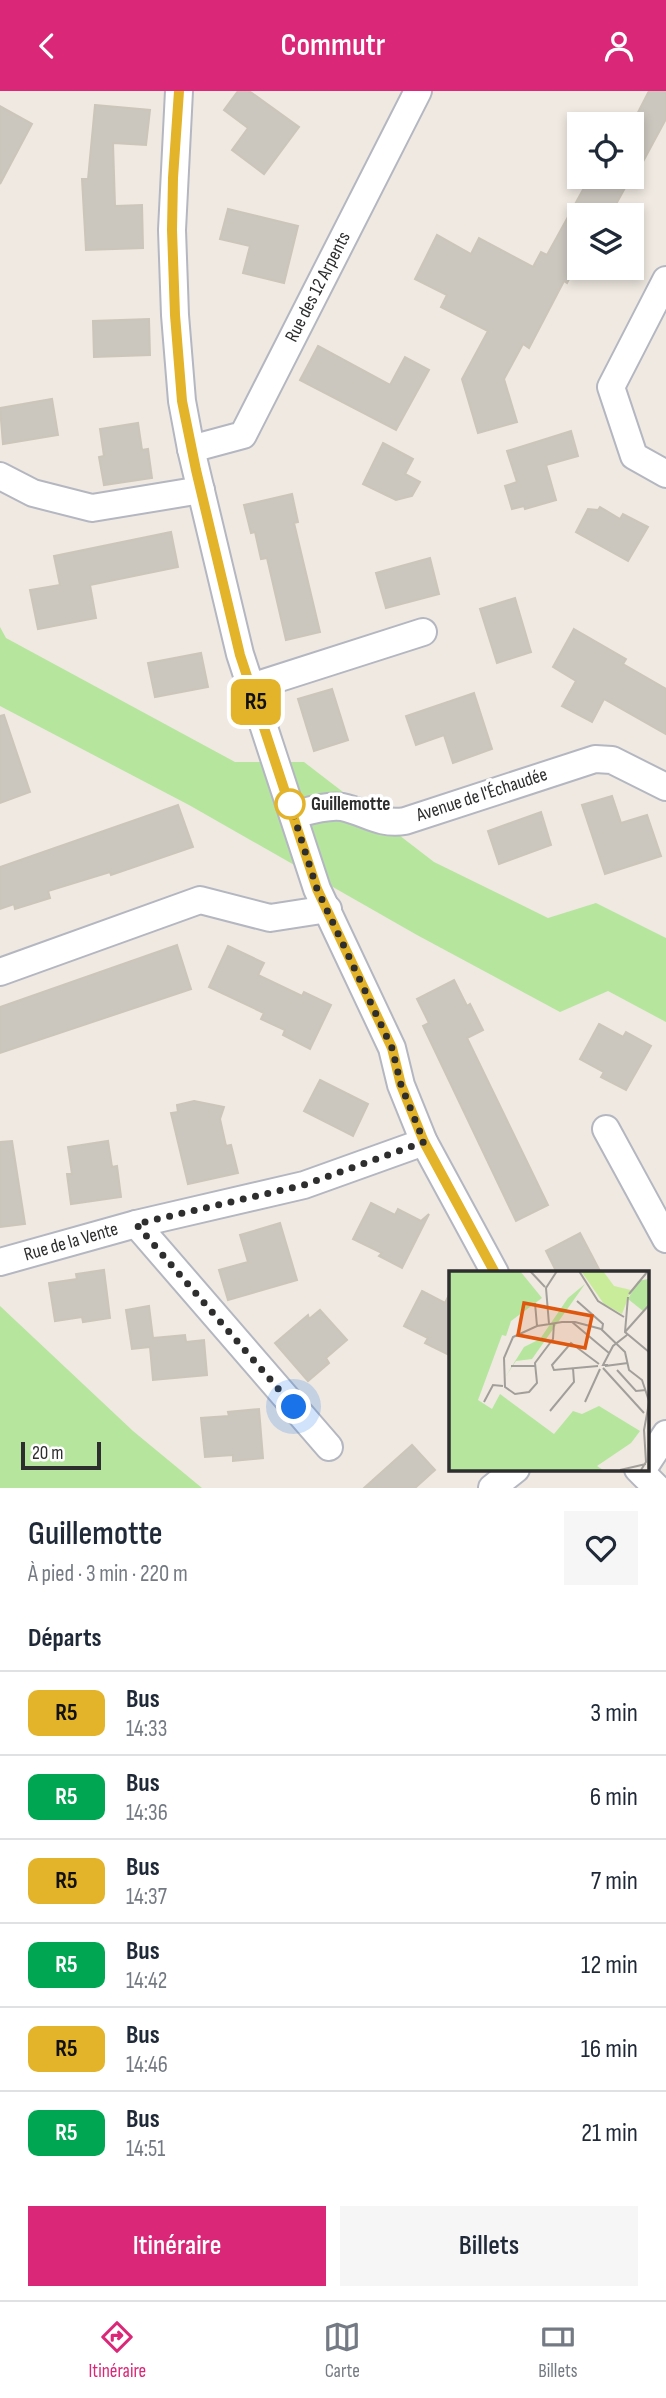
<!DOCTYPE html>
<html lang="fr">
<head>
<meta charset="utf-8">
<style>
	body { margin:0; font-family:"Sofia Sans Condensed",sans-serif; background:#f6f6f7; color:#1f2937; height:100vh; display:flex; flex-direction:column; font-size:26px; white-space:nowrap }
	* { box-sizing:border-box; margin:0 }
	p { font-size:23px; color:#747a83 }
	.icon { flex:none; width:38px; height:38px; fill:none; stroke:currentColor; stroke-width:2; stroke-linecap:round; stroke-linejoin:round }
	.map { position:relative; height:1397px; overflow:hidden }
	.drawer { display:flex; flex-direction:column; background:#fff; flex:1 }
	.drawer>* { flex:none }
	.badge { padding:0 14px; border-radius:10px; font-size:24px; line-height:46px }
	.buttons { position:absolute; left:567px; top:21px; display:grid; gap:14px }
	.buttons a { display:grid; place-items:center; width:77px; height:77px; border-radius:0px; background:#fff; box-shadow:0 4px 10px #0003; font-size:35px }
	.scale { position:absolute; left:21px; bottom:18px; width:80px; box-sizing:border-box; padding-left:7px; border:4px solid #2e2e2e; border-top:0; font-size:19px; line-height:24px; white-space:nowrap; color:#2e2e2e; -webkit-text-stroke:5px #fff; paint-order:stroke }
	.you { position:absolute; width:35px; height:35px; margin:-18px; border:5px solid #fff; border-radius:50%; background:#1a73e8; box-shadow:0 0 0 10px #1a73e833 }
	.map>.badge { position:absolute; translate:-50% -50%; box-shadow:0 0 0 4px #fff }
	h2 { padding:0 28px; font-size:26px; line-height:63px }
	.round { display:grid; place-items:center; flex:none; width:74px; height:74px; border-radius:0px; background:#f6f6f7 }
	.overview { display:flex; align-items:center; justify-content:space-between; height:119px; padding:0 28px }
	h1 { font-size:33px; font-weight:600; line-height:52px }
	.button { display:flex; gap:14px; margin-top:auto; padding:14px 28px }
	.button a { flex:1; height:80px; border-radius:0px; background:#db2777; color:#fff; font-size:28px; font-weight:600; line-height:80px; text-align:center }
	.button a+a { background:#f6f6f7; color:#1f2937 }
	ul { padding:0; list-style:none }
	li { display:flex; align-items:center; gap:21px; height:84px; padding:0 28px; border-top:2px solid #e0e1e3 }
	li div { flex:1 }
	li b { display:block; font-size:26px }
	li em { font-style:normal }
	li .badge { min-width:77px; font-weight:700; text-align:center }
	header { display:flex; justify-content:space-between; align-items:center; height:91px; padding:0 28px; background:#db2777; color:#fff; font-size:32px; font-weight:600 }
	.menu { display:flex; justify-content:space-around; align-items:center; height:98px; border-top:2px solid #e0e1e3; background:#fff; font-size:19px; color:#747a83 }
	.menu a { display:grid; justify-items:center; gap:4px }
	.menu .current { color:#db2777 }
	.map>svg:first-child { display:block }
	.green { fill:#b6e59e }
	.building { fill:#cbc7bf; stroke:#cbc5ba; stroke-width:2 }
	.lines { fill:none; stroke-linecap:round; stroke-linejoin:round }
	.minor-casing { stroke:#b4b7c1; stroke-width:30 }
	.minor { stroke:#fff; stroke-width:26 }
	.line-casing { stroke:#fff; stroke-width:16 }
	.line { stroke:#e3b32a; stroke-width:10 }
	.walk { stroke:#2e2e2e; stroke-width:7; stroke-dasharray:0 12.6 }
	.stop-dot { fill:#fff; stroke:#e3b32a; stroke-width:3.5 }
	.labels { text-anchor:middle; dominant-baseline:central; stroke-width:7; stroke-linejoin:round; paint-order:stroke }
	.street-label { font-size:19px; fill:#2e2e2e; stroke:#fff }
	.stop-label { font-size:19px; font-weight:bold; fill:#2e2e2e; stroke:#fff; text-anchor:start }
	.inset-road { fill:none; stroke:#a29e99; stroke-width:2 }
	.view { fill:#df570e; fill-opacity:0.15; stroke:#df570e; stroke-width:3.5 }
	.inset-edge { fill:none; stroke:#2e2e2e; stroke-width:3.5 }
</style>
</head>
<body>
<header><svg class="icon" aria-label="back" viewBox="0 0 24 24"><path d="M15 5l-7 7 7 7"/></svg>Commutr<svg class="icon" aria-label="person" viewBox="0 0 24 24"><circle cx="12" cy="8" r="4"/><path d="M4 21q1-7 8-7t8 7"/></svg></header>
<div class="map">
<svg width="666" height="1397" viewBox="0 0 666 1397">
	<rect width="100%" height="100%" fill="#efe9e1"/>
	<!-- green -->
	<g class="green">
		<path d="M0 536 6 547 235 671H304L434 771 548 827 596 812 666 847V931L608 900 560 921 417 844 189 714 0 615Z"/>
		<path d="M0 1215 133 1340 202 1397H0Z"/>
	</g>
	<!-- building -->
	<g class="building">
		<path d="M238 0H249L299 36 264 83 232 59 248 37 224 19Z"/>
		<path d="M649 0H666V28L632 91V33Z"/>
		<path d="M95 14 150 19 146 54 113 52 115 115 142 114 143 157 86 159 82 88H88Z"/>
		<path d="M0 15 32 33 0 93Z"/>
		<path d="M590 86H631L610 124H579V168L567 192 564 190 529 257 523 253 504 288 517 331 478 342 462 288 488 240 441 216 447 204 415 188 437 144 471 163 479 147 533 176 541 161 547 164Z"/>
		<path d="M228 118 298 135 284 192 243 182 250 155 220 148Z"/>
		<path d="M149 228 150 264 94 266 93 230Z"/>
		<path d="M318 255 390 294 405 266 429 279 396 339 300 289Z"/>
		<path d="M52 308 58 344 3 353 0 317Z"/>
		<path d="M138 332 142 359 148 358 152 387 104 394 99 366 104 365 100 338Z"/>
		<path d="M571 340 578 365 546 374 556 409 525 418 524 415 512 418 505 395 517 391 507 360Z"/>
		<path d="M383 352 413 368 405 383 420 391 412 405 396 409 363 393Z"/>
		<path d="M292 403 298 431 294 432 320 541 286 549 267 467 261 468 255 441 251 442 244 414Z"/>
		<path d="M600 416 620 428 623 423 648 436 628 470 576 441 588 418 598 419Z"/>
		<path d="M171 441 178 476 90 494 96 527 38 538 30 499 60 494 54 465Z"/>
		<path d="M430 467 439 503 386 517 376 482Z"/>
		<path d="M515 507 531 561 497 572 480 518Z"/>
		<path d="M574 538 626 568 623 573 666 598V643L604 608 592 631 562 615 576 590 553 576Z"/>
		<path d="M201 562 208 596 155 606 148 572Z"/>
		<path d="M332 598 348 649 314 660 298 608Z"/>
		<path d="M474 602 492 658 453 672 444 644 416 654 406 625Z"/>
		<path d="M4 624 30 701 0 712V625Z"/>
		<path d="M612 705 621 732 647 724 661 765 605 783 582 714Z"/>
		<path d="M178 714 193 756 111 784 110 781 48 800 50 807 15 818 14 813 0 818V776Z"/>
		<path d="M541 721 551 754 499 773 488 740Z"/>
		<path d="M177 854 191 898 0 962V916Z"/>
		<path d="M228 855 264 872 258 884 302 905 304 901 331 914 310 958 283 944 285 939 261 928 264 922 209 896Z"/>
		<path d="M454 889 467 915 470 913 483 939 467 947 548 1114 516 1130 423 935 429 932 417 908Z"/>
		<path d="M599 933 623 946 626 941 651 955 626 999 601 986 604 981 580 968Z"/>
		<path d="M320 989 368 1013 353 1045 304 1020Z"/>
		<path d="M194 1010 224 1016 220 1028 226 1055 231 1054 238 1082 188 1093 171 1022 178 1021 177 1014Z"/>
		<path d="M12 1050 25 1133 0 1136V1051Z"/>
		<path d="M108 1050 112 1076 117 1075 121 1106 71 1113 67 1083H72L68 1056Z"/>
		<path d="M371 1112 395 1124 398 1118 421 1130 429 1123 402 1177 379 1165 382 1162 353 1148Z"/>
		<path d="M280 1132 297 1189 228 1209 219 1179 248 1171 240 1144Z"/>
		<path d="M580 1142 601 1182H557L546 1160Z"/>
		<path d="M104 1179 110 1227 83 1231 82 1226 55 1230 49 1192 77 1188 76 1183Z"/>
		<path d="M422 1200 445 1212 451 1200V1265L425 1252 428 1247 404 1235Z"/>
		<path d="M149 1215 153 1247 185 1244 186 1251 204 1249 207 1284 153 1289 150 1256 132 1258 126 1219Z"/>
		<path d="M320 1219 347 1249 326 1267 329 1272 308 1290 275 1252 308 1224 309 1228Z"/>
		<path d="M259 1318 263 1367 233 1370V1364L205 1366 201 1327 229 1325 228 1321Z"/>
		<path d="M412 1354 435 1379 415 1397H364Z"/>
	</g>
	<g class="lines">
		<!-- minor casing -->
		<g class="minor-casing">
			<g id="minor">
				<path d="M179 0 172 139 175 224 182 310 191 358 240 563 317 798 392 957 401 994 424 1051 495 1182"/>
				<path d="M666 189 611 296 634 365 666 383"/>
				<path d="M191 358 243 344 418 0"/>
				<path d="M0 385 33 402 92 417 201 399"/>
				<path d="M251 596 423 541"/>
				<path d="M293 724C308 720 326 714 342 716 366 721 378 734 405 730L595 668 612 669 666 696"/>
				<path d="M0 881 200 809 270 827 328 818"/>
				<path d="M606 1038 666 1148"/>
				<path d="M136 1133 329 1356"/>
				<path d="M0 1171 136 1133 304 1094 424 1051"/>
				<path d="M647 1372 666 1343"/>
				<path d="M638 1378 657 1397"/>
				<path d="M492 1397 516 1378"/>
			</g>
		</g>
		<!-- minor -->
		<use href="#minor" class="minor"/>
	</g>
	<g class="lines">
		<!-- line casing -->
		<g class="line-casing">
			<path id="line" d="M179 0 173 87 172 139 175 224 182 310 196 379 240 564 317 798 392 957 401 994 424 1051 495 1182"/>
		</g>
		<!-- line -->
		<use href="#line" class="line"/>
		<!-- walk -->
		<path class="walk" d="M290 713 317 798 392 957 401 994 424 1051 304 1094 136 1133 294 1316"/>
	</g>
	<!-- markers -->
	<circle class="stop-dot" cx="290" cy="713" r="14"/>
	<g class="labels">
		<!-- street labels -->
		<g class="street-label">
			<text transform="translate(318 196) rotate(-63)">Rue des 12 Arpents</text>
			<text transform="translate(482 704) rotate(-18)">Avenue de l'Échaudée</text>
			<text transform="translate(71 1151) rotate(-16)">Rue de la Vente</text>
		</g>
		<!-- stop labels -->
		<g class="stop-label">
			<text x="311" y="713">Guillemotte</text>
		</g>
	</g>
	<!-- overview -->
	<g transform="translate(449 1180)">
		<rect width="200" height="200" fill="#efe9e1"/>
		<path d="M0 0H71L93 27 62 50 57 65 53 64 29 129 43 138 51 123 105 163 124 140 133 143 150 135 191 160 182 172 148 195 154 199H0ZM199 8V33L194 40 179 28 189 10ZM136 13 83 88 67 90 55 108 75 76 91 68 119 27Z" fill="#b6e59e"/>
		<path d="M132 0H154L165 15 182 19 173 43 155 33Z" fill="#c9ec9a"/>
		<path class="inset-road" d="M81 0 96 16M130 0 149 30 175 46M180 23 199 0M179 26 176 61 200 81M128 30 154 53 153 59M86 32 88 55M123 51 160 82M105 52 104 68 86 92 88 112 80 121 66 123 56 116 55 87 64 66 88 55 101 53 113 51H126L152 58 176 81 180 99 193 109 200 130M100 53 97 17 108 0M176 61 200 34M159 94H154L164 75 178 64M62 95H87M149 95 105 99 103 94 122 72 150 93M156 95 179 92M154 97 195 142M168 99 187 120 197 119M35 131 44 114 54 115M136 131 151 98M101 140 125 111 124 97M171 199 197 193M192 199 197 191 195 159 200 132"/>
		<path class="view" d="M75 32 143 45 136 77 69 64Z"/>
		<rect width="200" height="200" class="inset-edge"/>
	</g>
</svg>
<div class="buttons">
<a><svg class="icon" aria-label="locate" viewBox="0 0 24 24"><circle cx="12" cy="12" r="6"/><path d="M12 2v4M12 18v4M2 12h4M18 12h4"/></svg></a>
<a><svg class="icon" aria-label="layers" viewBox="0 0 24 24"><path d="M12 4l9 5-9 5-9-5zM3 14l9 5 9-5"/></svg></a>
</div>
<div class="scale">20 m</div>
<div class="you" style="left:294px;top:1316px"></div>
<b class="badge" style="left:256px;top:611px;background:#e3b32a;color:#111">R5</b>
</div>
<section class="drawer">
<div class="overview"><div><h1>Guillemotte</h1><p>À pied · 3 min · 220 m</p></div><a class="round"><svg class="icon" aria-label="heart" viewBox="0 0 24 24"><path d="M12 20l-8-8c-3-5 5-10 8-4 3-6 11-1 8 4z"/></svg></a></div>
<h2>Départs</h2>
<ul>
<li><span class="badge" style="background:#e3b32a;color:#111">R5</span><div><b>Bus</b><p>14:33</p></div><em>3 min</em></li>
<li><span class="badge" style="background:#00a651;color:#fff">R5</span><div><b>Bus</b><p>14:36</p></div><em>6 min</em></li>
<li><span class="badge" style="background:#e3b32a;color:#111">R5</span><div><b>Bus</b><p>14:37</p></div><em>7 min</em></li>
<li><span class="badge" style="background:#00a651;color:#fff">R5</span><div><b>Bus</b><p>14:42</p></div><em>12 min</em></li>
<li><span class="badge" style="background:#e3b32a;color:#111">R5</span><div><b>Bus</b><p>14:46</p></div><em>16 min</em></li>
<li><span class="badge" style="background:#00a651;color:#fff">R5</span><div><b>Bus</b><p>14:51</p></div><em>21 min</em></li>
</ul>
<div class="button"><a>Itinéraire</a><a>Billets</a></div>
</section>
<nav class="menu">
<a class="current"><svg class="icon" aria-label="directions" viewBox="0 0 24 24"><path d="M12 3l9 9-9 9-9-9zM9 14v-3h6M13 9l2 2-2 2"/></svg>Itinéraire</a>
<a><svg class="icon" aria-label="map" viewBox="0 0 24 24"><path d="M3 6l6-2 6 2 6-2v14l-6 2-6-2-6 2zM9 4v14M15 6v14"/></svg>Carte</a>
<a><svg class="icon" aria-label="tickets" viewBox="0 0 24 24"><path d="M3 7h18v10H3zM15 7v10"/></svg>Billets</a>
</nav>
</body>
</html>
